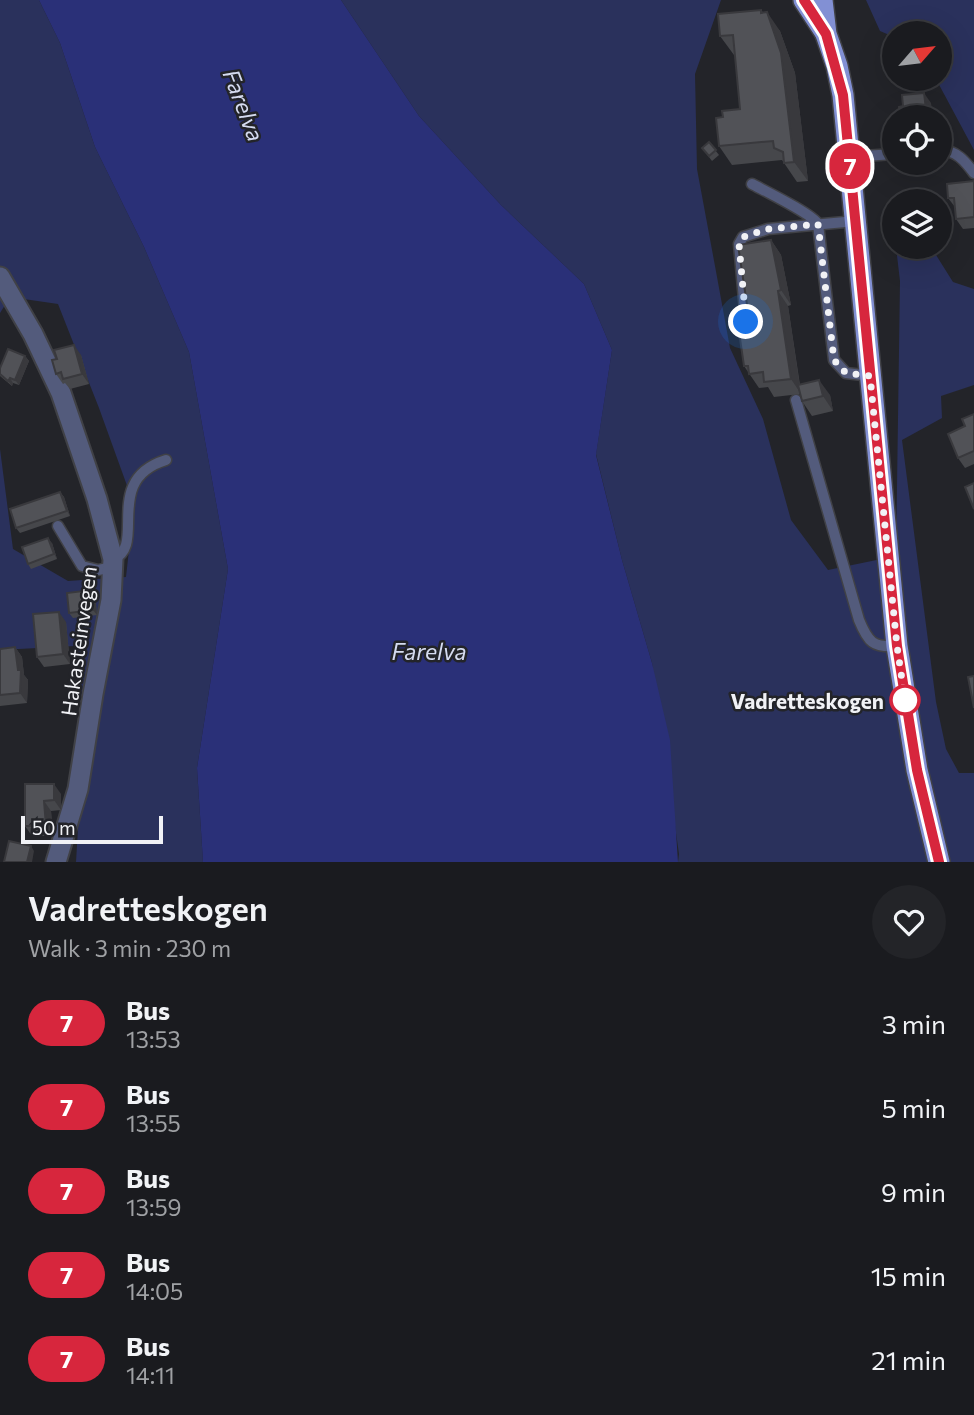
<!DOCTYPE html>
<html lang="en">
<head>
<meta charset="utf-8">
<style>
	body { margin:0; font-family:Commissioner,sans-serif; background:#232428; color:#f1f3f6; height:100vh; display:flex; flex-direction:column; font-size:26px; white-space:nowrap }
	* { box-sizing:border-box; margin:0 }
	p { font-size:23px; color:#9fa1a4 }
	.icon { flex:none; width:38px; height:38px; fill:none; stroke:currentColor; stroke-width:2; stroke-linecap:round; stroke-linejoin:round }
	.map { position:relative; height:862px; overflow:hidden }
	.panel { display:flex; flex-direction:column; background:#1a1b1f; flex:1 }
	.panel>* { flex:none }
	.badge { padding:0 14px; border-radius:23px; font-size:24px; line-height:46px }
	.needle { width:46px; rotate:62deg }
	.controls { position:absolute; left:882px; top:21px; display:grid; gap:14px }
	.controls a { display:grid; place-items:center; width:70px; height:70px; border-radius:50%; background:#1a1b1f; box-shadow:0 7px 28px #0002,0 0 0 2px #38393d; font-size:35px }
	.scale { position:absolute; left:21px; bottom:18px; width:142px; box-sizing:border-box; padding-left:7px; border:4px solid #f1f2f6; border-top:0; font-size:19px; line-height:24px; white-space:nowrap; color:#f1f2f6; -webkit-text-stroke:5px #232429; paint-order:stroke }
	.you { position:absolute; width:35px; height:35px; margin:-18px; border:5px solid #fff; border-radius:50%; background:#1a73e8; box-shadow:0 0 0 10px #1a73e833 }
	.map>.badge { position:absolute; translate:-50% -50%; box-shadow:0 0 0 4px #fff }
	.round { display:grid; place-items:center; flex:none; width:74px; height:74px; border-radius:37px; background:#232428 }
	.summary { display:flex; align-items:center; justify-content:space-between; height:119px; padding:0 28px }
	h1 { font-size:33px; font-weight:600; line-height:52px }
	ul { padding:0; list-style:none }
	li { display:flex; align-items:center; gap:21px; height:84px; padding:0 28px }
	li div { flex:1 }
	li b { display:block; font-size:26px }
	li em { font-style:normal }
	li .badge { min-width:77px; font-weight:700; text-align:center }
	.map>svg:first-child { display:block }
	.green { fill:#2a315c }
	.water { fill:#2a3078 }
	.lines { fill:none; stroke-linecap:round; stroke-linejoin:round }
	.lane-casing { stroke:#404146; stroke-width:13 }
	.street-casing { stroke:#404146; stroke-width:23 }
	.primary-casing { stroke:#404146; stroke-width:24 }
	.lane { stroke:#535b7c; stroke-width:10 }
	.street { stroke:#535b7c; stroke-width:19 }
	.primary { stroke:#8290d4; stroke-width:21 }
	.wall { fill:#46474b }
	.shaded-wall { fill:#39393d }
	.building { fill:#515257; stroke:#39393d; stroke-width:2 }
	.line-casing { stroke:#fff; stroke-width:16 }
	.line { stroke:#d7263d; stroke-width:10 }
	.walk { stroke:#f1f2f6; stroke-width:7; stroke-dasharray:0 12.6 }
	.stop-dot { fill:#fff; stroke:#d7263d; stroke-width:3.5 }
	.labels { text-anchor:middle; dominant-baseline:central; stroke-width:5; stroke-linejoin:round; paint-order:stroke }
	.street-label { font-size:21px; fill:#f1f2f6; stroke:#232429 }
	.stop-label { font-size:21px; font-weight:bold; fill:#f1f2f6; stroke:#232429; text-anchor:end }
	.water-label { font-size:23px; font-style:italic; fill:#d5dbf0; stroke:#232429 }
</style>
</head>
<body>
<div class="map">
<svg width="974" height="862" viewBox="0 0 974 862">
	<rect width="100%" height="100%" fill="#232429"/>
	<!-- green -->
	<g class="green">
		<path d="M0 0H39L60 43 95 147 144 247 189 352 228 569 197 768 203 862H76L84 730 75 646 0 650V449L13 549 68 581 126 577 134 505 99 408 58 304 10 297 0 313Z"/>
		<path d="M341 0H721L695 74 697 169 715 266 730 348 763 419 791 520 828 570 896 556 900 281 896 247H931L953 282 974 289V385L941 396 942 418 902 440 936 702 946 749 959 773H974V862H678L679 854 652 663 622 560 596 454 612 350 584 284 501 205 419 116Z"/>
		<path d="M866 0H974V150L936 79H940V33H894V37L880 31Z"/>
	</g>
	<!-- water -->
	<path class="water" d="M39 0H341L419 116 501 205 584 284 612 350 596 455 622 560 652 663 670 740 678 862H203L197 768 228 569 189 352 144 247 95 147 60 43Z"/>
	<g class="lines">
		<!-- lane casing -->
		<g class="lane-casing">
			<g id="lane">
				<path d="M940 150C956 150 965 161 974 173"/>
				<path d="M849 157 894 154"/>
				<path d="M752 184C767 192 812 214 818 224L834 360 846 373 871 376"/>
				<path d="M746 322 739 244 743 237 768 229 856 221"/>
				<path d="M796 400 859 620C868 642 873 648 897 646"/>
				<path d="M58 526 82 566 98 570 113 567"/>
				<path d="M113 559C148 546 101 480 166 460"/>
			</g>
		</g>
		<!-- street casing -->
		<g class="street-casing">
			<path id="street" d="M0 277 33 334 61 393 97 499 113 559 111 600 93 694 78 789 56 862"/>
		</g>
		<!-- primary casing -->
		<g class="primary-casing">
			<g id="primary">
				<path d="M804 0 825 32"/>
				<path d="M822 0 826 34 837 66 843 95 897 646 917 770 939 862"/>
			</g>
		</g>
		<!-- lane -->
		<use href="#lane" class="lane"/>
		<!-- street -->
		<use href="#street" class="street"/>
		<!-- primary -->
		<use href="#primary" class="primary"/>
	</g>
	<!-- wall -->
	<g class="wall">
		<path d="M761 10 780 31 795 73 808 181 797 182 782 160 732 165 719 146 723 117 740 109 735 55H734L720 36Z"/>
		<path d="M709 142 719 155 712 161 702 148Z"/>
		<path d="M974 181V228L963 229 956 219 955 207 948 198Z"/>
		<path d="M771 240 781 255 791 305 788 306 800 385 830 395 833 411 812 416 802 401 800 394 774 397 768 387 759 388 744 366Z"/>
		<path d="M81 355 89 384 70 389 65 383 63 384 56 374Z"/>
		<path d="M25 356 29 361 19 385 13 383 12 386 0 376V368Z"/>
		<path d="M974 414V464L965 468 958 458 965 426Z"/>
		<path d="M60 492 64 497 70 516 20 533 16 528Z"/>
		<path d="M52 543 57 559 31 569 28 564Z"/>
		<path d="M95 595 97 615 73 618 69 613Z"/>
		<path d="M66 622 70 664 44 667 37 657Z"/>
		<path d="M15 647 22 657 24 675 28 680 27 703 0 706V649Z"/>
		<path d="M25 784 61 794V810L51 811 53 836H32L25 826Z"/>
	</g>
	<!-- shaded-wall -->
	<g class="shaded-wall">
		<path d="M761 10 772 26 767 12 780 31 795 73 808 181 794 162Z"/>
		<path d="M924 93 931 103 933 117H927Z"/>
		<path d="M771 240 781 255 791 305 781 290Z"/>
		<path d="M778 291 788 306 801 394 791 379Z"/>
		<path d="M74 345 81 355 89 384 82 374Z"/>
		<path d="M25 356 29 361 19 385 15 380Z"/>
		<path d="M10 378 13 383 12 386 8 381Z"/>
		<path d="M819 380 830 395 833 411 823 396Z"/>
		<path d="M60 492 64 497 70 516 67 511Z"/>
		<path d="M48 538 52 543 57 559 54 554Z"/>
		<path d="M91 590 95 595 97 615 93 610Z"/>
		<path d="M59 612 66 622 70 664 63 654Z"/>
		<path d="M15 647 22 657 24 675 28 680 27 703 20 693Z"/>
		<path d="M54 784 61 794V810L54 800Z"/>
		<path d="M44 801 51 811 53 836 46 826Z"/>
		<path d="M31 846 34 851 32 862H27Z"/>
	</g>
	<!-- building -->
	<g class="building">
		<path d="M761 10V13L767 12 781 53 794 162 784 163 783 152 774 148 773 141 719 146 716 118 723 117 722 111 740 109 733 35 720 36 718 14Z"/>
		<path d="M924 93 927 117H900L899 107 903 106 902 95Z"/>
		<path d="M709 142 716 150 709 156 702 148Z"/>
		<path d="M974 181V217L956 219 954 198H948L947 184Z"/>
		<path d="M771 240 781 290 778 291 791 379 764 382 763 372 749 374 748 366H744L739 332 751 331 738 245Z"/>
		<path d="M74 345 82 374 63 379 61 372 56 374 52 360 57 359 54 350Z"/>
		<path d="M8 349 25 356 15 380 10 378 8 381 0 374V368Z"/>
		<path d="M819 380 823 396 802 401 798 385Z"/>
		<path d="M974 414V451L958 458 948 434 965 426 962 419Z"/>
		<path d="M974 483V509L965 487Z"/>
		<path d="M60 492 67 511 16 528 10 509Z"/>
		<path d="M48 538 54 554 28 564 22 547Z"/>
		<path d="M91 590 93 610 69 613 67 593Z"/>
		<path d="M59 612 63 654 37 657 33 614Z"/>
		<path d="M15 647 18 670H21L20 693 0 695V649Z"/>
		<path d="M974 676V708L968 677Z"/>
		<path d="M25 784H54V800L44 801 46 826H25Z"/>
		<path d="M9 841 31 846 27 862H4Z"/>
	</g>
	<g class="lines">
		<!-- line casing -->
		<g class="line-casing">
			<path id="line" d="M804 0 826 34 843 95 897 646 917 770 939 862"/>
		</g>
		<!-- line -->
		<use href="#line" class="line"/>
		<!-- walk -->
		<path class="walk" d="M746 322 739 244 743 237 768 229 818 224 834 360 846 373 870 376 897 646 905 700"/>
	</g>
	<!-- markers -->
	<circle class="stop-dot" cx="905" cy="700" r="14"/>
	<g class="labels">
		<!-- street labels -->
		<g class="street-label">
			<text transform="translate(78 641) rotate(-82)">Hakasteinvegen</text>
		</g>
		<!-- stop labels -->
		<g class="stop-label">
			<text x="884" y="700">Vadretteskogen</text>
		</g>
		<!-- water labels -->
		<g class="water-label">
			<text transform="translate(244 105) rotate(69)">Farelva</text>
			<text x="429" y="651">Farelva</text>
		</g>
	</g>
</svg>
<div class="controls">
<a><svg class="needle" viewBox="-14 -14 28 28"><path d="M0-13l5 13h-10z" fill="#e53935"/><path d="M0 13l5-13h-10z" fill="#9fa1a4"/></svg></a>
<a><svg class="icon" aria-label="locate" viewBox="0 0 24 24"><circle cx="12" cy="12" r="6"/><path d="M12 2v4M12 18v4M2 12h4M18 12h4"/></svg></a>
<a><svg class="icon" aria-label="layers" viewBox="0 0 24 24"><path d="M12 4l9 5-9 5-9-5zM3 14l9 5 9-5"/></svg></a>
</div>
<div class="scale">50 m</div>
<div class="you" style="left:746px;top:322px"></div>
<b class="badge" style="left:850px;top:166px;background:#d7263d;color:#fff">7</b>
</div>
<section class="panel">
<div class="summary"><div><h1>Vadretteskogen</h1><p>Walk · 3 min · 230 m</p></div><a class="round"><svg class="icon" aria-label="heart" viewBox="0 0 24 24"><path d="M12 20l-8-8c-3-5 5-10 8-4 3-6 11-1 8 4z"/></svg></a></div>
<ul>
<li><span class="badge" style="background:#d7263d;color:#fff">7</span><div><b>Bus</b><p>13:53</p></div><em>3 min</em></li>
<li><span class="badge" style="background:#d7263d;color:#fff">7</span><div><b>Bus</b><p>13:55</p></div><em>5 min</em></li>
<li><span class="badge" style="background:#d7263d;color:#fff">7</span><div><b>Bus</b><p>13:59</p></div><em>9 min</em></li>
<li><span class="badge" style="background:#d7263d;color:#fff">7</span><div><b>Bus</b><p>14:05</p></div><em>15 min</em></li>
<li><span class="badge" style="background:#d7263d;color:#fff">7</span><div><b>Bus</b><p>14:11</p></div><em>21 min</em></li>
</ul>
</section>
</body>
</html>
